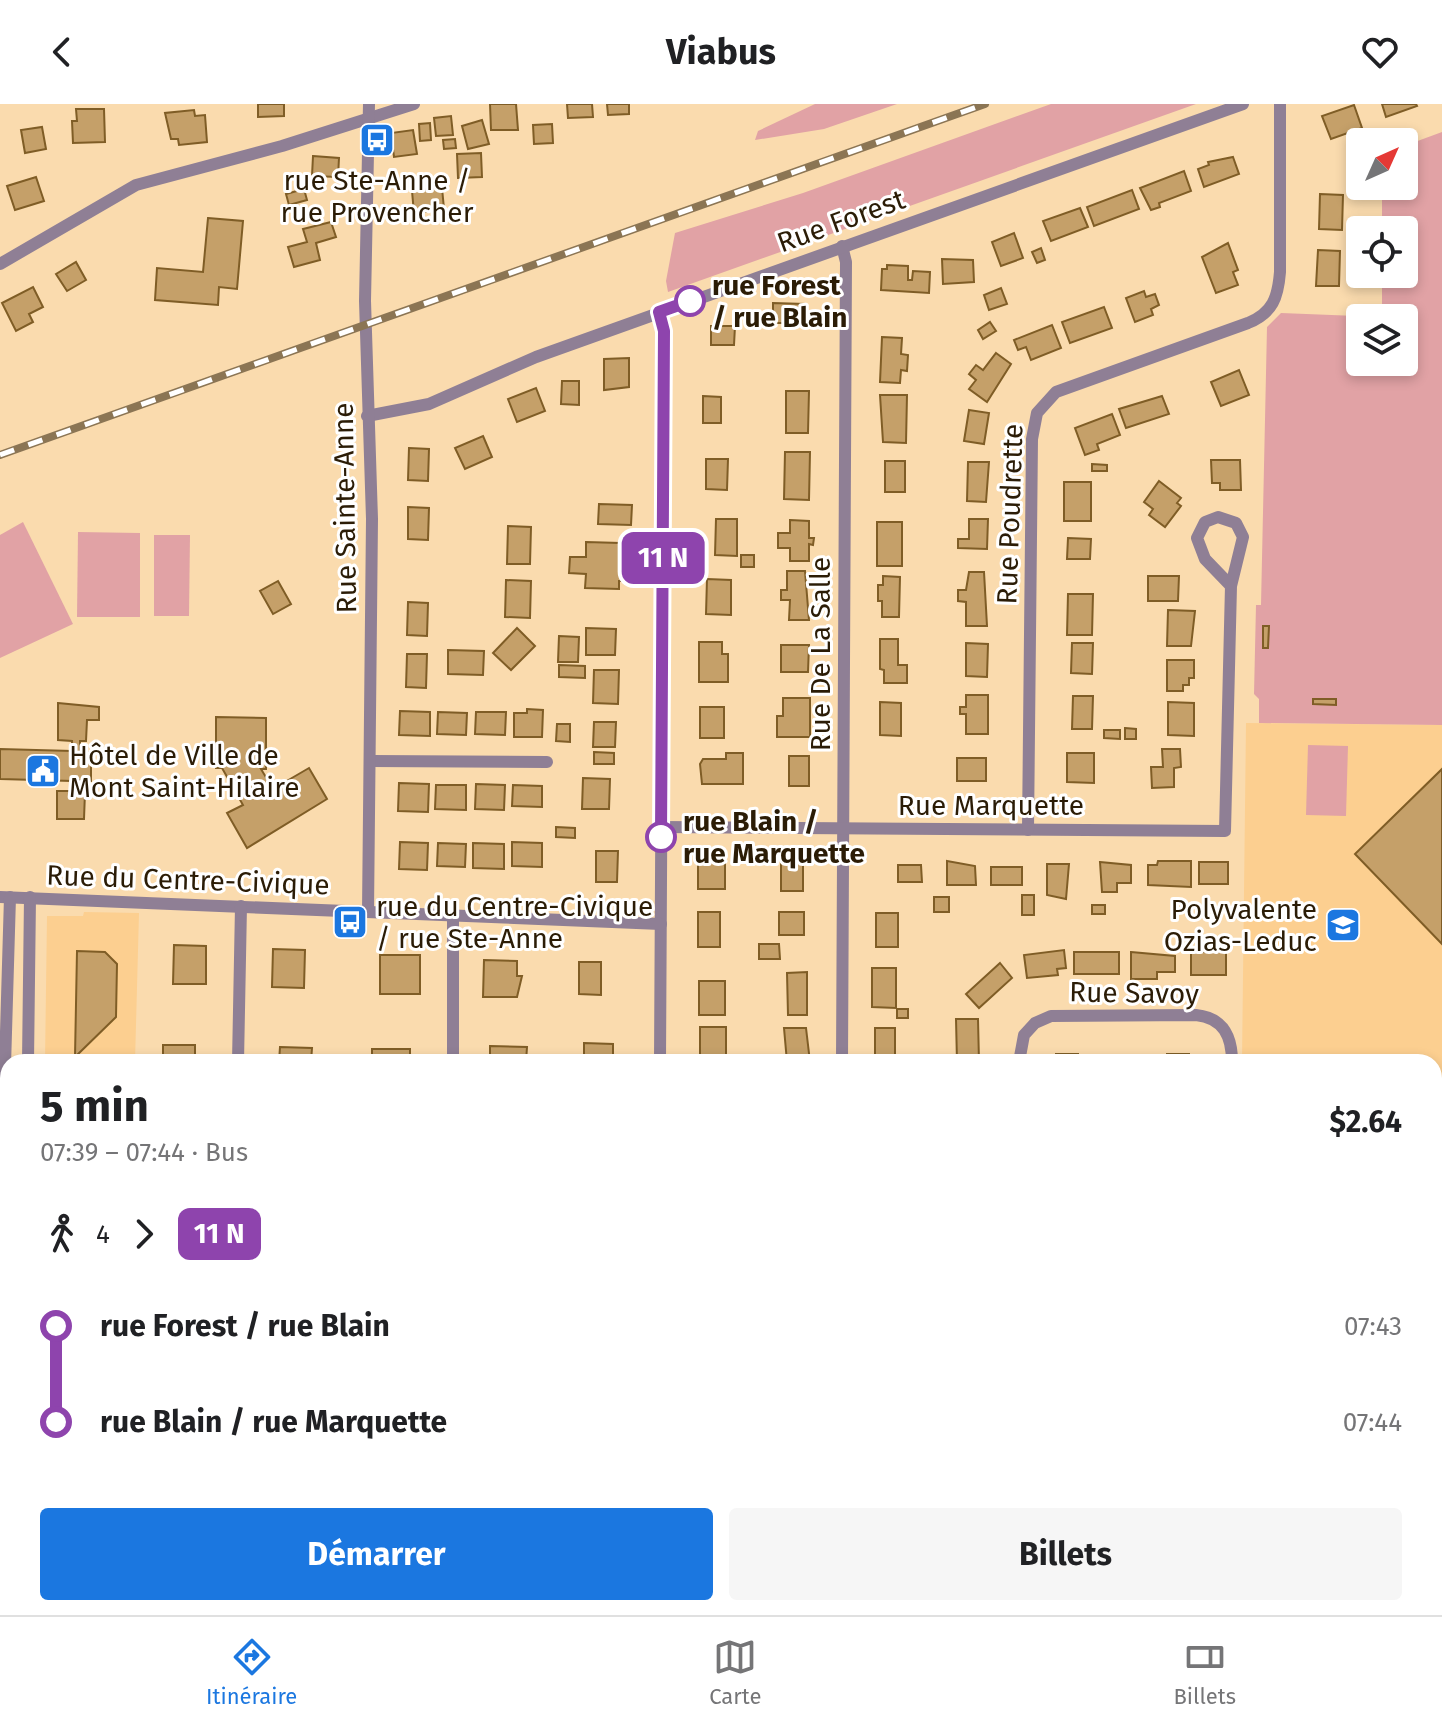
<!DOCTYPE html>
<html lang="fr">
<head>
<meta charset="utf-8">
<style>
	body { margin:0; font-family:"Fira Sans",sans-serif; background:#f6f6f6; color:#202124; height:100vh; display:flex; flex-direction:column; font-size:30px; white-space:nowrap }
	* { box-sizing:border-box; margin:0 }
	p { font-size:26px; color:#757577 }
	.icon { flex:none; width:44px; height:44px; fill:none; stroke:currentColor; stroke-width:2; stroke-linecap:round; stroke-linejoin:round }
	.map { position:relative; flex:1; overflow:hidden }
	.details { position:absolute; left:0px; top:950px; width:1442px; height:562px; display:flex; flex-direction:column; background:#fff; border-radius:24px 24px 0 0; box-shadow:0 4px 12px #0003 }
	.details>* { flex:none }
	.badge { padding:0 16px; border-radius:12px; font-size:28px; line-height:52px }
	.needle { width:52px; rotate:45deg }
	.fabs { position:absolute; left:1346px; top:24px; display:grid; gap:16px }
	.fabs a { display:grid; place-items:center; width:72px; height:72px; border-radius:8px; background:#fff; box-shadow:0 4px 12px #0003; font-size:40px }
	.map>.badge { position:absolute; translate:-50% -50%; box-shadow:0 0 0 4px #fff }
	.legs { display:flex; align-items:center; gap:12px; height:88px; padding:0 40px; font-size:26px }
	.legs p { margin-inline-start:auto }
	.overview { display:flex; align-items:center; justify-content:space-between; height:136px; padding:0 40px }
	h1 { font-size:44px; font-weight:700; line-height:60px }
	.primary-button { display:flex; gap:16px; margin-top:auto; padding:16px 40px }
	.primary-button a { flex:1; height:92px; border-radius:8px; background:#1b77e0; color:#fff; font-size:32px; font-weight:700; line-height:92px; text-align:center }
	.primary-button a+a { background:#f6f6f6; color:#202124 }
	ul { padding:0 40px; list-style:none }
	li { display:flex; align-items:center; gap:28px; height:96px; font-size:30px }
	li i { display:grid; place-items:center; width:12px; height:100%; margin:0 10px; background:currentColor }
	li i::after { content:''; width:20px; height:20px; margin:-10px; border:6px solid; border-radius:50%; background:#fff }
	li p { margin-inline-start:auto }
	li:first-child i { background:linear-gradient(#0000 50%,currentColor 0) }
	li:last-child i { background:linear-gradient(currentColor 50%,#0000 0) }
	header { display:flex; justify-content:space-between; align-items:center; height:104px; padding:0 40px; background:#fff; font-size:36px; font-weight:700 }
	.tab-bar { display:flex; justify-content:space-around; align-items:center; height:112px; border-top:2px solid #e0e0e0; background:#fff; font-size:22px; color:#757577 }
	.tab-bar a { display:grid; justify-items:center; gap:4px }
	.tab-bar .active { color:#1b77e0 }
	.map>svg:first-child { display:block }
	.built { fill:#fccf90 }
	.green { fill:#e1a2a5; fill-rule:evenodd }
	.building { fill:#c5a069; stroke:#7f5d26; stroke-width:2 }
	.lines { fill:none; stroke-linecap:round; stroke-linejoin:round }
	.minor { stroke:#8f7f95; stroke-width:12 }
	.primary { stroke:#4c3157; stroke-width:20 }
	.rail-casing { stroke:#8b7554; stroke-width:8 }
	.rail { stroke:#fff; stroke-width:5; stroke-dasharray:15; stroke-linecap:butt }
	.line-1-casing { stroke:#fff; stroke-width:18 }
	.line-1 { stroke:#8e44ad; stroke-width:12 }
	.stop-1-dot { fill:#fff; stroke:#8e44ad; stroke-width:4 }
	.labels { text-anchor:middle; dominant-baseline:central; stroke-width:6; stroke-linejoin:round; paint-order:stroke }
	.poi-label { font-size:28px; fill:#2b1c06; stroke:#fff; text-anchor:start }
	.street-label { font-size:28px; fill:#2b1c06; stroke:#fff }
	.stop-label { font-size:28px; font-weight:bold; fill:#2b1c06; stroke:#fff; text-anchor:start }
</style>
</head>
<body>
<header><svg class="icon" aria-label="back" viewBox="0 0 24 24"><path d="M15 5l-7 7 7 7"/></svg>Viabus<svg class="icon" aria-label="heart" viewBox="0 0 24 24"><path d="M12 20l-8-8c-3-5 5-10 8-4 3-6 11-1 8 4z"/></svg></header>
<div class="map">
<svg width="1442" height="1511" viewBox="0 0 1442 1511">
	<rect width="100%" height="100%" fill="#fadbae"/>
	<!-- built -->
	<g class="built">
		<path d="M1246 619 1442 621V1091H1434V958H1242Z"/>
		<path d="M84 808 139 809 135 958H45L47 812H83Z"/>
		<path d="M8 1366V1439L0 1434V1404Z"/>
	</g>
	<!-- green -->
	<g class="green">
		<path d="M815 0H897L824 25 755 36 758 27Z"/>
		<path d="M1051 0H1196L668 188 666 177 675 129 803 89Z"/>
		<path d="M1442 28V621L1259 619V595L1254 590 1256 501H1261L1267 223 1281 209 1382 213V170H1404V126H1382V82H1404V42ZM1360 214H1404V258H1360Z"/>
		<path d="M23 418 73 520 0 554V431Z"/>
		<path d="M78 428 140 429V513H77Z"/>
		<path d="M154 431H190L189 512H154Z"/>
		<path d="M1308 641 1348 642 1346 712 1306 711Z"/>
	</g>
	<!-- building -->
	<g class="building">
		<path d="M258 0H284V12L258 13Z"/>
		<path d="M490 0H516L518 26H491Z"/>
		<path d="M567 0H592L593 13 568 14Z"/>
		<path d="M607 0H629V10L608 11Z"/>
		<path d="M1382 0H1416L1417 2 1386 13Z"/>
		<path d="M1354 1 1362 24 1331 35 1322 12Z"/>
		<path d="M76 5H104L105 38 73 39 72 17H77Z"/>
		<path d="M194 6 195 12 205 11 207 38 179 41 178 35H171L165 9Z"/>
		<path d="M451 12 453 31 436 32 434 14Z"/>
		<path d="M482 16 489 40 468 45 462 22Z"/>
		<path d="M430 19 431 36 420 37 419 20Z"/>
		<path d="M552 20 553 39 534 40 533 21Z"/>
		<path d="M42 23 46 45 25 49 21 26Z"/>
		<path d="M413 26 417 50 394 53 391 29Z"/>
		<path d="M455 35 456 44 444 45 443 36Z"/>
		<path d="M481 49 482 73 458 74 457 50Z"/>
		<path d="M313 52 339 54 338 73 312 72Z"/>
		<path d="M1233 53 1239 70 1204 83 1198 65 1209 61 1208 58Z"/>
		<path d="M1184 67 1191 87 1159 99 1160 103 1151 106 1140 84Z"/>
		<path d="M36 73 44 97 15 106 7 82Z"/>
		<path d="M442 84 444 105 414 109 412 87Z"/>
		<path d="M304 85 307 96 289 101 286 90Z"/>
		<path d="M1132 86 1139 105 1094 122 1087 103Z"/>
		<path d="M1320 90 1343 91 1342 126 1319 125Z"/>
		<path d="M1080 104 1088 123 1051 137 1043 117Z"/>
		<path d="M208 114 243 117 237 185 219 183 218 201 155 196 157 164 203 168Z"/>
		<path d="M331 118 336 133 316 139 320 156 294 163 288 143 307 138 303 125Z"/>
		<path d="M1014 129 1023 154 1001 162 992 138Z"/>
		<path d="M1228 139 1238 166 1233 168 1238 181 1216 189 1202 153Z"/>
		<path d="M1041 144 1045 156 1037 159 1032 148Z"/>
		<path d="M1318 146 1340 147 1339 182H1316Z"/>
		<path d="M942 155 973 156 974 178 943 180Z"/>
		<path d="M76 158 86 176 67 187 56 170Z"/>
		<path d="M887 161 908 162V176H912L913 167 930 168 929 189 881 186 882 165H887Z"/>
		<path d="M33 183 43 203 29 210 33 218 16 227 2 199Z"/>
		<path d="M1001 184 1007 200 989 206 984 191Z"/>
		<path d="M1144 187 1146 193 1155 190 1159 201 1151 205 1153 211 1135 218 1126 194Z"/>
		<path d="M773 199 805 200V219H773Z"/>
		<path d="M1104 203 1112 224 1070 239 1062 218Z"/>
		<path d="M990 218 996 227 983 235 978 226Z"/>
		<path d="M1052 221 1061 244 1031 256 1026 243 1018 246 1014 236Z"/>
		<path d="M711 222H735L734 241H711Z"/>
		<path d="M882 233 902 234 901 250 908 251 907 267 901 266 900 279 880 278Z"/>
		<path d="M996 249 1011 260 987 298 969 285 976 276 969 270 976 261 983 266Z"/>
		<path d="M629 254V283L604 286V255Z"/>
		<path d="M1239 266 1249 291 1221 302 1211 278Z"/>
		<path d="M562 277H579V301L561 300Z"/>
		<path d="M536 284 545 307 517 318 508 295Z"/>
		<path d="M786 287H809L808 329H786Z"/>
		<path d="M880 291H907L906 339 883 338Z"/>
		<path d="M703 292 721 293V319H703Z"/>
		<path d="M1162 292 1169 310 1126 324 1119 305Z"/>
		<path d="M969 306 989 309 984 340 964 337Z"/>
		<path d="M1112 310 1120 331 1097 340 1099 346 1085 351 1075 324Z"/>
		<path d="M483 332 492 353 465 365 455 344Z"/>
		<path d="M409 344 429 345 428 377 408 376Z"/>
		<path d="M785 348H810L809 396 784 395Z"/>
		<path d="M706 355H728L727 386 706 385Z"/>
		<path d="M1211 356H1240L1241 386H1220V379H1212Z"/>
		<rect x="885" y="357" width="20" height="31"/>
		<path d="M968 358H989L986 398 967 397Z"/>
		<path d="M1092 360 1107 361V367H1092Z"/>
		<path d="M1159 377 1181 394 1177 399 1181 402 1165 423 1149 411 1153 405 1144 398Z"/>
		<rect x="1064" y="378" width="27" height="39"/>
		<path d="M599 400 632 401 631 421 598 420Z"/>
		<path d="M408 403 429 404 428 436 408 435Z"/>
		<path d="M716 415H737V452L715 451Z"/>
		<path d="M969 415H988L987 445 958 444V435H969Z"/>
		<path d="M790 416 809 417V434H814L813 441 809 440V457H790V444H778V429H790Z"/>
		<rect x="877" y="418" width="25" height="44"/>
		<path d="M508 422 531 423 530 460H507Z"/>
		<path d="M1068 434 1091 435 1090 455H1067Z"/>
		<path d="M586 438 620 439V444H626V456H619V465L625 466V477H619V485L585 484 586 470 569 469 570 453H586Z"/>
		<rect x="741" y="451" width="13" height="12"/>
		<path d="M787 467H805L809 516H789L790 496H781V486H787Z"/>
		<path d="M969 468H984L987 522H966V498L958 497V486H966Z"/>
		<path d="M883 472 900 473 899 513H882V497H878V481H883Z"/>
		<path d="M1148 472H1179L1178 497H1148Z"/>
		<path d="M707 475 731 476V511L706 510Z"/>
		<path d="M506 476 531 477 530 514 505 513Z"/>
		<path d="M278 477 291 500 273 510 260 487Z"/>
		<path d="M1068 490H1093L1092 531H1067Z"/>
		<path d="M408 498 428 499 427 532 407 531Z"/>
		<path d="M1168 506 1195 507 1191 542H1167Z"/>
		<path d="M1263 522H1269L1268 544H1263Z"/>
		<path d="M517 524 535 542 511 566 493 549Z"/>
		<path d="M586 524 616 525 615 551H586Z"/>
		<path d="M559 532 579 533 578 558H558Z"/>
		<path d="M880 535H898V561H907V579H884V566L880 565Z"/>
		<path d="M699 538H722V550H728V578H699Z"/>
		<path d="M966 539 988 540 987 573 966 572Z"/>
		<path d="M1072 539H1093L1092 570 1071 569Z"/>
		<path d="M781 541H809L808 568H781Z"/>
		<path d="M448 546 484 547 483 571 448 570Z"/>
		<path d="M407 550H427L426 584 406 583Z"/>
		<path d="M1167 556H1194V574H1189V581H1183V587H1167Z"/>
		<path d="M559 561 585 562V574L559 573Z"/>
		<path d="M594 566H619L618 600 593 599Z"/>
		<path d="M966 591H988V630H966V610H960V603H966Z"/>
		<path d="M1073 592H1093L1092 625H1072Z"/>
		<path d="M783 594H810V633H777V612H783Z"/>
		<path d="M1313 595H1336V601L1313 600Z"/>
		<path d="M880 598 901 599V632L880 631Z"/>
		<path d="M1168 598 1194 599V632L1168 631Z"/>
		<path d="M58 599 99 603V616H87L86 637H80V648H91V677L80 676V688H85L84 715H57V687H72V677L0 675V645L72 647V637L58 636Z"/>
		<rect x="700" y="603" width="24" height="31"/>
		<path d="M527 605 543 606 542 633H514V609H527Z"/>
		<path d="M400 607 430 608V632L399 631Z"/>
		<path d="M438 608 467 609 466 631 437 630Z"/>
		<path d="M476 608H506L505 631 475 630Z"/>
		<path d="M216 613 266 614V665H261L273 685 309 664 327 695 247 744 227 709 243 701 222 664H216Z"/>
		<path d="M594 618H616L615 643H593Z"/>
		<path d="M557 620H570V638L556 637Z"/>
		<path d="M1125 624 1136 625V635H1125Z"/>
		<path d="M1104 626H1120V635L1104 634Z"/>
		<path d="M1162 645H1180L1181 663 1174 664V683L1152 684 1151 663H1163Z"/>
		<path d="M594 648 614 649V660H594Z"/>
		<path d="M726 649H743V680H702L700 660 703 655H726Z"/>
		<path d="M1067 649H1094V679L1067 678Z"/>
		<rect x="789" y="652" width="20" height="30"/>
		<rect x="957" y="654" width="29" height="23"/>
		<path d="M1442 665V840L1355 750Z"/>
		<path d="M583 674 610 675 609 705H582Z"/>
		<path d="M399 679 429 680 428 708 398 707Z"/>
		<path d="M476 680 505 681 504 706 475 705Z"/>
		<path d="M436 681H466V706L435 705Z"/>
		<path d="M513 681 542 682V703L512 702Z"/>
		<path d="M556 723 575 724V734L556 733Z"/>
		<path d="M400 738 428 739 427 766 399 765Z"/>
		<path d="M512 738 542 739V763L512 762Z"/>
		<path d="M438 739 466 740 465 763 437 762Z"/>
		<path d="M473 739 504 740V765L473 764Z"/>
		<path d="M596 747H618L617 778H596Z"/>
		<rect x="698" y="752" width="27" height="33"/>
		<rect x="781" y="752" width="22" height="35"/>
		<path d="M947 757 975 762 976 781H947Z"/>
		<path d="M1158 757H1191V783L1148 781V761H1157Z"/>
		<path d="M1100 758 1131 761V779H1117V788H1102Z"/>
		<rect x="1199" y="758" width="29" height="22"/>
		<path d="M1047 760H1069L1066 795 1047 791Z"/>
		<path d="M898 761H921L922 778H898Z"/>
		<rect x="991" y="763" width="31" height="18"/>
		<rect x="1022" y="791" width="12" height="20"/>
		<rect x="934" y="793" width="15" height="15"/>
		<rect x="1092" y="801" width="13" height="9"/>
		<rect x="698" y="808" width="22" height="35"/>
		<rect x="779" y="808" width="25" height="23"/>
		<rect x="876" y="809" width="22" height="34"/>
		<path d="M759 840H779L780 855H759Z"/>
		<path d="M174 841 206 842V880H173Z"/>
		<path d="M273 845 305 846 304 884 272 883Z"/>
		<path d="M1064 846 1066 864 1057 865 1058 871 1027 874 1024 851Z"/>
		<path d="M77 847 105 848 117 860 116 913 75 953Z"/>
		<rect x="1074" y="848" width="45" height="22"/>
		<path d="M1131 848 1175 852V868H1157V875H1131Z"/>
		<rect x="1191" y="848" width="35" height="23"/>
		<rect x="380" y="851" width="40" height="39"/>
		<path d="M484 856 517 857V872H522L517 893H483Z"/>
		<path d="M579 858H601V891L579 890Z"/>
		<path d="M1000 859 1012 874 979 904 966 890Z"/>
		<path d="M872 864H896V904L872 903Z"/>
		<path d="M807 868V911H788L787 869Z"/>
		<rect x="699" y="877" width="26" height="34"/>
		<rect x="897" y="905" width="11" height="9"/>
		<path d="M956 915H978L979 958H957Z"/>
		<rect x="700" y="923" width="26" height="35"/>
		<path d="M784 924H806L810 958H787Z"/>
		<rect x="875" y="924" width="20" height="30"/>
		<path d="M584 939 613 940V958H584Z"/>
		<rect x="163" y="941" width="32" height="17"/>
		<path d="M490 942 527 943 526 958H490Z"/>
		<path d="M280 943 312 944 311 958H279Z"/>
		<rect x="372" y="945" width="38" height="13"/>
		<rect x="1056" y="950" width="22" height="8"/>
		<rect x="1167" y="950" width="22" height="8"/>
	</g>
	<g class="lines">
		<!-- minor -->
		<g class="minor">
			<path d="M842 142 846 158 842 958"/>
			<path d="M0 160 136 81 282 42 414 0"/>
			<path d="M659 208 664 227 660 958"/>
			<path d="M367 312 429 300 536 253 1243 0"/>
			<path d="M371 657 547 658"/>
			<path d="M661 723 1225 727 1231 482 1243 433 1236 419 1218 413 1205 418 1197 434 1205 455 1231 482"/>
			<path d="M1028 726 1032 335 1037 309 1056 288 1248 219C1273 209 1278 193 1280 168V0"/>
			<path d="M0 793 661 820"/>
			<path d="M368 808 372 415 365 197 369 0"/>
			<path d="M28 958 30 793"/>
			<path d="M238 958 241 802"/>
			<path d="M453 958V813"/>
			<path d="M1019 958 1024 931 1035 919 1051 912 1196 911C1224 914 1232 933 1232 958"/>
			<path d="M1434 1103H1442"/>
			<path d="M0 1131 10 793"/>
			<path d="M0 1304 8 1254"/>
			<path d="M657 1504V1511"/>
		</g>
		<!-- primary -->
		<g class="primary">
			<path d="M1434 1453 1442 1452"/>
			<path d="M0 1459 8 1462"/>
			<path d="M1434 1498 1442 1497"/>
			<path d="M193 1504 248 1511"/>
			<path d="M0 1509 10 1511"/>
			<path d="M828 1511 959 1504"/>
			<path d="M1339 1511 1392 1504"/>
		</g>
		<!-- rail casing -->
		<g class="rail-casing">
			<path id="rail" d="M0 351 985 0"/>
		</g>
		<!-- rail -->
		<use href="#rail" class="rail"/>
	</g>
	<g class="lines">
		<!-- line-1 casing -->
		<g class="line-1-casing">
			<path id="line-1" d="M661 733 664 227 659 208 690 197"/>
		</g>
		<!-- line-1 -->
		<use href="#line-1" class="line-1"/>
	</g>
	<!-- icons -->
	<defs>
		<g id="bus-square" transform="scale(1.8)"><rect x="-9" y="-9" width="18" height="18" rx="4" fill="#1b77e0" stroke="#fff"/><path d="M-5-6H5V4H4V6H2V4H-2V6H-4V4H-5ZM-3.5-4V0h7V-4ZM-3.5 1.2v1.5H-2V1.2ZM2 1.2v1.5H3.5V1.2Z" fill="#fff"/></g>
		<g id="civic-square" transform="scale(1.8)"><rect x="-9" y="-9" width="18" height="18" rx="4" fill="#1b77e0" stroke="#fff"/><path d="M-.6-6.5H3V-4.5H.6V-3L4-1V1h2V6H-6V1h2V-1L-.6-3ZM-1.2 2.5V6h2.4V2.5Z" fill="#fff"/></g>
		<g id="school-square" transform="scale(1.8)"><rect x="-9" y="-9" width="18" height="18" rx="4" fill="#1b77e0" stroke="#fff"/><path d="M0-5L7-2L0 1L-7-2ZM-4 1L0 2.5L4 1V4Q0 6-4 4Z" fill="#fff"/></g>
	</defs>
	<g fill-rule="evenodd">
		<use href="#bus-square" x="377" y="36"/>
		<use href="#civic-square" x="43" y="667"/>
		<use href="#bus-square" x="350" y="818"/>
		<use href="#school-square" x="1343" y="821"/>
	</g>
	<!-- markers -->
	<g class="stop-1-dot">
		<circle cx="690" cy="197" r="14"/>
		<circle cx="661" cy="733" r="14"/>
	</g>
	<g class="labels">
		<!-- poi labels -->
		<g class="poi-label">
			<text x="377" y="76" text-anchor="middle">rue Ste-Anne /<tspan x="377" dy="32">rue Provencher</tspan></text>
			<text x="69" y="651">Hôtel de Ville de<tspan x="69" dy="32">Mont Saint-Hilaire</tspan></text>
			<text x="376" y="802">rue du Centre-Civique<tspan x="376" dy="32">/ rue Ste-Anne</tspan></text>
			<text x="1317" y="805" text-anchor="end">Polyvalente<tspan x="1317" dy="32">Ozias-Leduc</tspan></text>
		</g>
		<!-- street labels -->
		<g class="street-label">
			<text transform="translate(841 117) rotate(-20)">Rue Forest</text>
			<text transform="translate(345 404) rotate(-91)">Rue Sainte-Anne</text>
			<text transform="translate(1010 410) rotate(-88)">Rue Poudrette</text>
			<text transform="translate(820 550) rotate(-90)">Rue De La Salle</text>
			<text x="991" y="701">Rue Marquette</text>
			<text transform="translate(188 776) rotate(2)">Rue du Centre-Civique</text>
			<text transform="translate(1134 889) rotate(1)">Rue Savoy</text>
		</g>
		<!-- stop labels -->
		<g class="stop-label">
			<text x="712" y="181">rue Forest<tspan x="712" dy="32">/ rue Blain</tspan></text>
			<text x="683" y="717">rue Blain /<tspan x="683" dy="32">rue Marquette</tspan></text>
		</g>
	</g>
</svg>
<div class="fabs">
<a><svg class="needle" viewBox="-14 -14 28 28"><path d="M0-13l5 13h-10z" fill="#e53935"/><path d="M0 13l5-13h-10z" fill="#757577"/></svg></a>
<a><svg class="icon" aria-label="locate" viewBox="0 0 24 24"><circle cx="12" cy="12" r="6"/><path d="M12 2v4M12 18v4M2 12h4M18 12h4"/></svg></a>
<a><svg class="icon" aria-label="layers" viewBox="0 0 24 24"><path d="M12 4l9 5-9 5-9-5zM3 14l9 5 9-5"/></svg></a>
</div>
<b class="badge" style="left:663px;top:454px;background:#8e44ad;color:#fff">11 N</b>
<section class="details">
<div class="overview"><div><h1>5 min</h1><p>07:39 – 07:44 · Bus</p></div><b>$2.64</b></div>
<div class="legs"><svg class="icon" aria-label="walk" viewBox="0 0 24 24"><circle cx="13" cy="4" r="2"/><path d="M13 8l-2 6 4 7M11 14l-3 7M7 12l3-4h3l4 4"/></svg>4<svg class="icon" aria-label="forward" viewBox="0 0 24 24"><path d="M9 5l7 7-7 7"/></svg><b class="badge" style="background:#8e44ad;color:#fff">11 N</b></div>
<ul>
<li><i style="color:#8e44ad"></i><b>rue Forest / rue Blain</b><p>07:43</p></li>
<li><i style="color:#8e44ad"></i><b>rue Blain / rue Marquette</b><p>07:44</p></li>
</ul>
<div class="primary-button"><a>Démarrer</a><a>Billets</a></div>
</section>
</div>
<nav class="tab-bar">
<a class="active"><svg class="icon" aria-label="directions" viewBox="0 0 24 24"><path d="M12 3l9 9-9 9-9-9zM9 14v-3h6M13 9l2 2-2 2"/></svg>Itinéraire</a>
<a><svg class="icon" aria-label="map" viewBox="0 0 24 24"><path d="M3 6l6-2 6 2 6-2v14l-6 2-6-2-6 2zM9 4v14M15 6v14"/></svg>Carte</a>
<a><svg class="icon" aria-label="tickets" viewBox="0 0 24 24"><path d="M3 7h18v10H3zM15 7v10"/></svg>Billets</a>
</nav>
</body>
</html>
